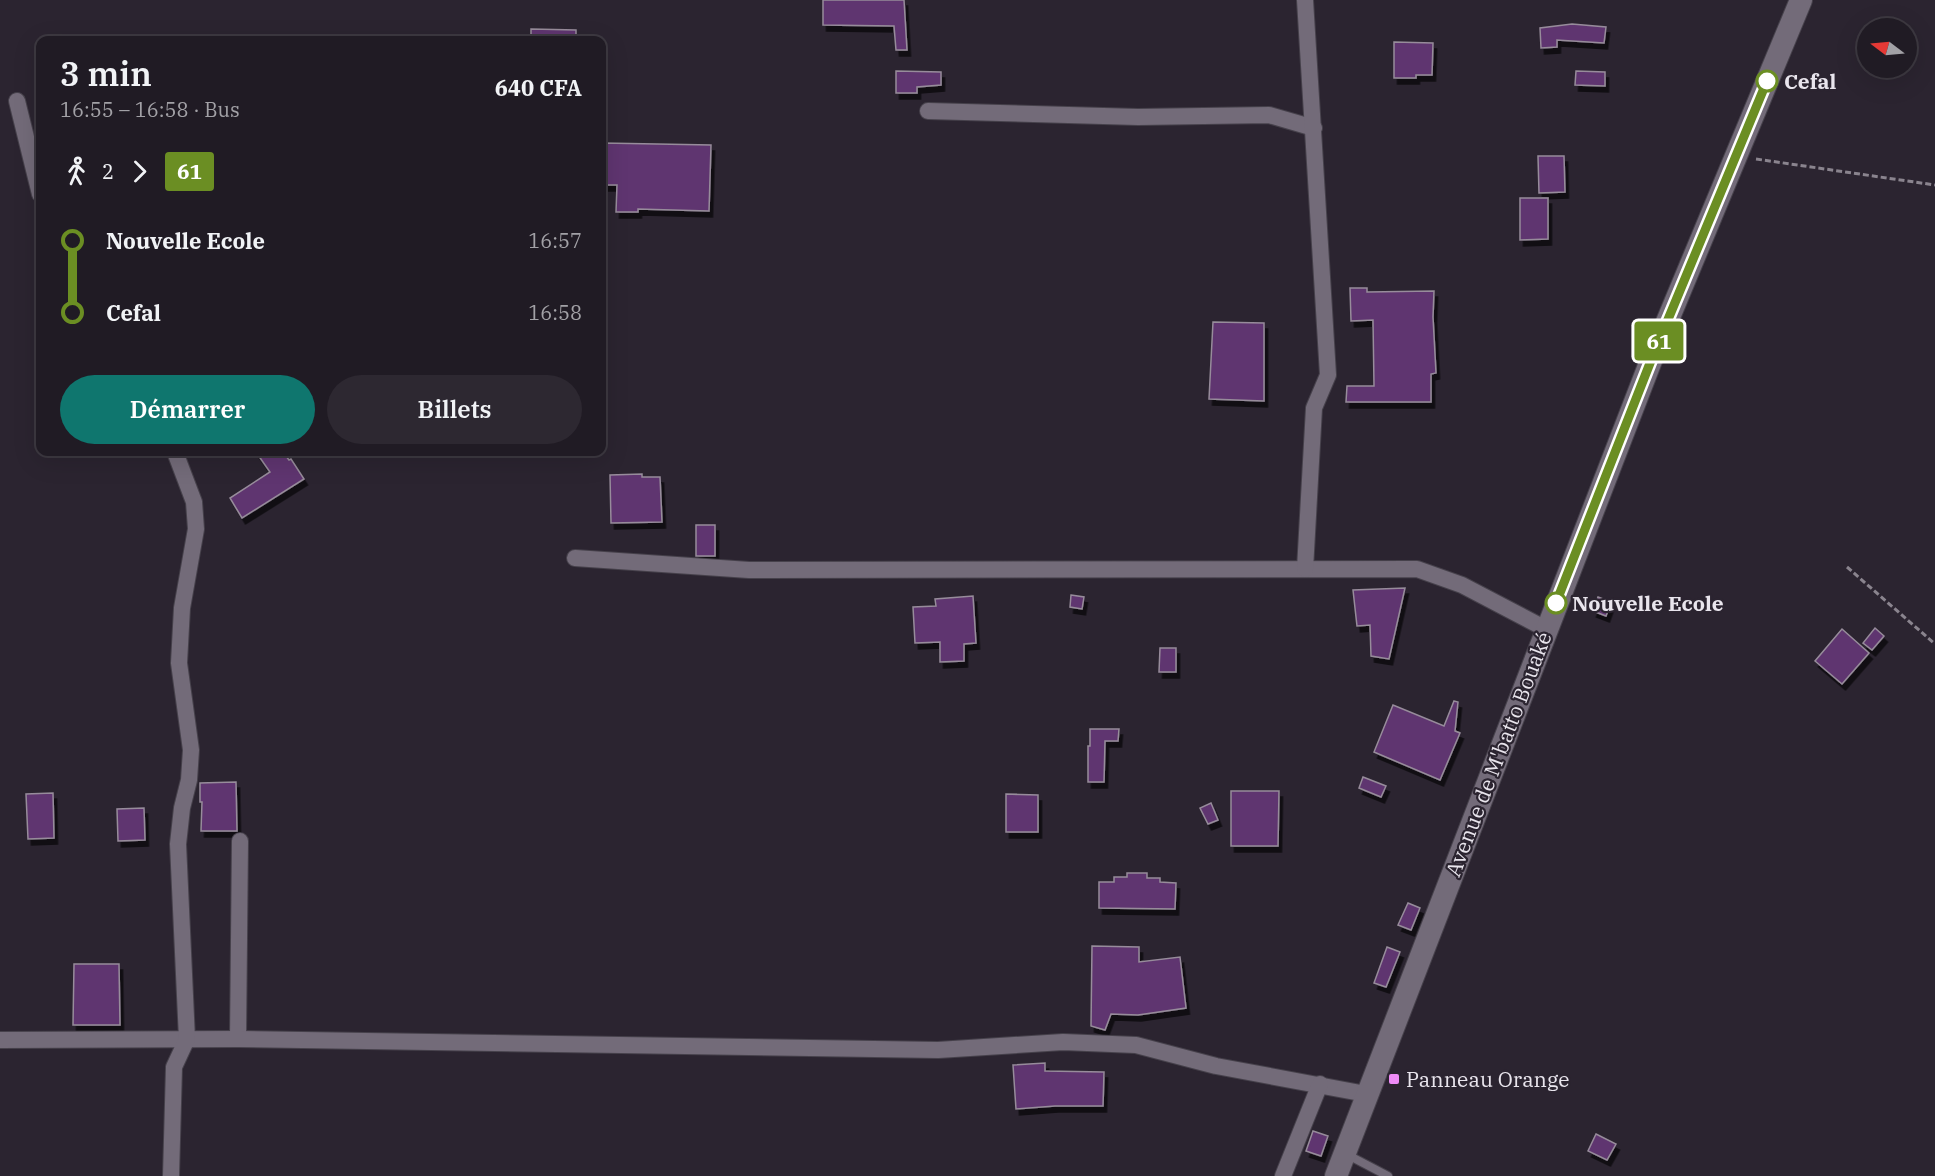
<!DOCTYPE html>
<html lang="fr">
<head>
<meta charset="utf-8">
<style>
	body { margin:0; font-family:"IBM Plex Serif",serif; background:#2d2831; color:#f1f3f6; height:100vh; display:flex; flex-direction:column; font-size:22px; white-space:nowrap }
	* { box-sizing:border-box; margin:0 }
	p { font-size:20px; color:#a2a1a6 }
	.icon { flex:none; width:33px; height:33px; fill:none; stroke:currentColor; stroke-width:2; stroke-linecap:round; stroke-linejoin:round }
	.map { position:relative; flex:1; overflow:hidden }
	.sheet { position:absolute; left:36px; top:36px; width:570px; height:420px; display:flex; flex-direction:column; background:#201b24; border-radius:12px; box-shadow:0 6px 24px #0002,0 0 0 2px #3d3941 }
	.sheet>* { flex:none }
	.badge { padding:0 12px; border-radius:4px; font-size:21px; line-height:39px }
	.needle { width:39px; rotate:286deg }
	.controls { position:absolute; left:1857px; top:18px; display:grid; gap:12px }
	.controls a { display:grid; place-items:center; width:60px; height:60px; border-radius:50%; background:#201b24; box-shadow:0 6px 24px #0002,0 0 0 2px #3d3941; font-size:30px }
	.map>.badge { position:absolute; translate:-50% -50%; box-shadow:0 0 0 3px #fff }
	.legs { display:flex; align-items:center; gap:9px; height:66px; padding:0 24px; font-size:20px }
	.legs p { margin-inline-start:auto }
	.head { display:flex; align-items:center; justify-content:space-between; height:102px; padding:0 24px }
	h1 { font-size:33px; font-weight:600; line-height:45px }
	.button { display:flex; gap:12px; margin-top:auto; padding:12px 24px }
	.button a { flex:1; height:69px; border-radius:36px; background:#0f766e; color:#fff; font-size:24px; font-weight:600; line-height:69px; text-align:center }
	.button a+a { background:#2d2831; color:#f1f3f6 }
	ul { padding:0 24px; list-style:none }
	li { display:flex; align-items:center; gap:21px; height:72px; font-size:22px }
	li i { display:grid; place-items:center; width:9px; height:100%; margin:0 8px; background:currentColor }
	li i::after { content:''; width:15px; height:15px; margin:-8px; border:4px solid; border-radius:50%; background:#201b24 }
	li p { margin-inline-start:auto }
	li:first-child i { background:linear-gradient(#0000 50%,currentColor 0) }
	li:last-child i { background:linear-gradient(currentColor 50%,#0000 0) }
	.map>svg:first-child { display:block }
	.building { fill:#5f356f; stroke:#978c9b; stroke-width:1.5; filter:url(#shadow) }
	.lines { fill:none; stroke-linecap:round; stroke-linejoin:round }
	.lane-casing { stroke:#46414b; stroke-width:10 }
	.street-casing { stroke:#46414b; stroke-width:18 }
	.secondary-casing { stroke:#46414b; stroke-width:24 }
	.path { stroke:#8a848e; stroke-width:3; stroke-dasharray:6 3; stroke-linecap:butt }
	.lane { stroke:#736b79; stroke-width:8 }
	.street { stroke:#736b79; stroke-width:16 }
	.secondary { stroke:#736b79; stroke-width:22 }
	.line-1-casing { stroke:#fff; stroke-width:14 }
	.line-1 { stroke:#6b8e23; stroke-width:9 }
	.stop-1-dot { fill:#fff; stroke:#6b8e23; stroke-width:3 }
	.poi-dot { fill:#ef8bf7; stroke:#2b2430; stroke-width:2 }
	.labels { text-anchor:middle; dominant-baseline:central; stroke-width:4.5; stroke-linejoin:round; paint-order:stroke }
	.stop-label { font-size:21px; font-weight:bold; fill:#e9e5ed; stroke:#2b2430; text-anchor:start }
	.street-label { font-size:21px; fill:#e9e5ed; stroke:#2b2430 }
	.poi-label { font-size:21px; fill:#e9e5ed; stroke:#2b2430; text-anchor:start }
</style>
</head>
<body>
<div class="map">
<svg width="1935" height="1176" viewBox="0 0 1935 1176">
	<defs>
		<filter id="shadow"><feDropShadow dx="3.5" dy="6" stdDeviation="0" flood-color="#0009"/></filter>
	</defs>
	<rect width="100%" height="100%" fill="#2b2430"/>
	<!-- building -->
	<g class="building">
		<path d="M823 0H904L907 50H896L894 26 823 25Z"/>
		<path d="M1572 24 1606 27 1604 43 1557 40V47L1541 48 1540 28Z"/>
		<path d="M531 29 576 30V40H531Z"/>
		<path d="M1394 42 1433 43 1432 75H1416V78H1394Z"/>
		<path d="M896 71 941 72V85L917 87V93H896Z"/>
		<path d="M1576 71 1605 72V86L1575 85Z"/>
		<path d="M602 143 711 145 709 211 638 209V212H616L617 185H602Z"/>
		<path d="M1538 156H1564L1565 192 1539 193Z"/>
		<path d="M1520 198H1548V239L1520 240Z"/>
		<path d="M1350 288H1367V292L1434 291 1433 317 1436 373 1431 374V402H1346L1347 386H1374L1373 320 1351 321Z"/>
		<path d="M1213 322 1264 323V401L1209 399Z"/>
		<path d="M256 452H283L289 460 291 459 304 479 242 518 230 498 270 472Z"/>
		<path d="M642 474V477H660L662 522 611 523 610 475Z"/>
		<rect x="696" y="525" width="19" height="31"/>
		<path d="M1405 588 1389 659 1371 656 1370 625 1357 626 1353 590Z"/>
		<path d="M1071 595 1084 597 1082 609 1070 607Z"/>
		<path d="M973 596 976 643 964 644V661L940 662V642L915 643 913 607 936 606 935 599Z"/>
		<path d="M1598 597 1611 602 1606 616 1593 611Z"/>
		<path d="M1875 628 1884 636 1872 650 1863 643Z"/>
		<path d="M1842 629 1869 653 1842 684 1815 661Z"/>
		<path d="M1160 648H1176V672H1159Z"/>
		<path d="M1454 701 1458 702 1455 731 1460 733 1440 780 1374 752 1393 705 1444 726Z"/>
		<path d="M1090 729H1119L1118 741H1105L1104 782H1088V746H1090Z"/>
		<path d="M1363 777 1386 786 1381 797 1359 788Z"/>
		<path d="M236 782 237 831H201L202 802H200V783Z"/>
		<path d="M1231 791H1279L1278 846H1231Z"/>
		<path d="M53 793 54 838 28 839 26 794Z"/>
		<path d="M1006 794 1038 795V832H1006Z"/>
		<path d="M1211 803 1218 820 1208 824 1200 808Z"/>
		<path d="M144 808 145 840 118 841 117 809Z"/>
		<path d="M1127 873H1147V878H1160V882L1176 883 1175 909 1099 908V882H1114V877H1127Z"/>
		<path d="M1408 903 1420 908 1411 930 1398 925Z"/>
		<path d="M1092 946 1139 947V962L1180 957 1186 1008 1138 1015 1111 1014 1105 1030 1091 1026Z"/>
		<path d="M1387 947 1400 952 1386 987 1374 983Z"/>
		<path d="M74 964H119L120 1025H73Z"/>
		<path d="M1045 1063V1071L1104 1072 1103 1106H1055L1016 1109 1013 1065Z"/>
		<path d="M1313 1131 1328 1136 1321 1156 1306 1151Z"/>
		<path d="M1596 1134 1616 1144 1607 1160 1588 1151Z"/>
	</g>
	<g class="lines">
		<!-- lane casing -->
		<g class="lane-casing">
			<path id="lane" d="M1346 1154 1388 1176"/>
		</g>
		<!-- street casing -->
		<g class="street-casing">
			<g id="street">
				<path d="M17 101 40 194"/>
				<path d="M928 111 1138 117 1269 115 1314 128"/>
				<path d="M575 558 749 570 1417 569 1462 585 1546 629"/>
				<path d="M1305 569 1314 408 1328 375 1305 0"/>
				<path d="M238 1039 240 841"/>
				<path d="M0 1040 238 1039 938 1050 1063 1042 1136 1045 1216 1066 1366 1094"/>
				<path d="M171 1176 174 1067 187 1039 178 844 182 808 189 780 191 750 179 663 182 608 196 529 194 502 175 452"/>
				<path d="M1283 1176 1320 1084"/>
			</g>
		</g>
		<!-- secondary casing -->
		<g class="secondary-casing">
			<path id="secondary" d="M1336 1176 1652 358 1801 0"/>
		</g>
		<!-- path -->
		<g class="path">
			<path d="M1756 159 1935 185"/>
			<path d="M1847 567 1935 644"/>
		</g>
		<!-- lane -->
		<use href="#lane" class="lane"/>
		<!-- street -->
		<use href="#street" class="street"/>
		<!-- secondary -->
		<use href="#secondary" class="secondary"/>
	</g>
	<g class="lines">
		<!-- line-1 casing -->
		<g class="line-1-casing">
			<path id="line-1" d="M1556 603 1652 358 1767 81"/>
		</g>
		<!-- line-1 -->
		<use href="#line-1" class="line-1"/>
	</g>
	<!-- markers -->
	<g class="stop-1-dot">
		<circle cx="1767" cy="81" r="10"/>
		<circle cx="1556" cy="603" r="10"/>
	</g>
	<rect class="poi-dot" x="1388" y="1073" width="12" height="12" rx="3"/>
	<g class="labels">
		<!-- stop labels -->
		<g class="stop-label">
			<text x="1784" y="81">Cefal</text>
			<text x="1572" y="603">Nouvelle Ecole</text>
		</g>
		<!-- street labels -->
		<g class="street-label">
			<text transform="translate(1498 754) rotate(-69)">Avenue de M'batto Bouaké</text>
		</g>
		<!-- poi labels -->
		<g class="poi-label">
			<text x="1406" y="1079">Panneau Orange</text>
		</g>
	</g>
</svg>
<div class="controls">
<a><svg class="needle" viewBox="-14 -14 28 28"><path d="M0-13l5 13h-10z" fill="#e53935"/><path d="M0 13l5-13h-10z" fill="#a2a1a6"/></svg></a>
</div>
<b class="badge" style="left:1659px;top:341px;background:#6b8e23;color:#fff">61</b>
<section class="sheet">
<div class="head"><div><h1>3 min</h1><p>16:55 – 16:58 · Bus</p></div><b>640 CFA</b></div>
<div class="legs"><svg class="icon" aria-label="walk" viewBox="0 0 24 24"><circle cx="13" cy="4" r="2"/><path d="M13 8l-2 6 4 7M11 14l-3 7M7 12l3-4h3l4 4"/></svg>2<svg class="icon" aria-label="forward" viewBox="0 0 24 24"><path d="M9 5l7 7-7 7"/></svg><b class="badge" style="background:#6b8e23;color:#fff">61</b></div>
<ul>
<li><i style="color:#6b8e23"></i><b>Nouvelle Ecole</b><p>16:57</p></li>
<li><i style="color:#6b8e23"></i><b>Cefal</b><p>16:58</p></li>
</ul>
<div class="button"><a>Démarrer</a><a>Billets</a></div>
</section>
</div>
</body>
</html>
